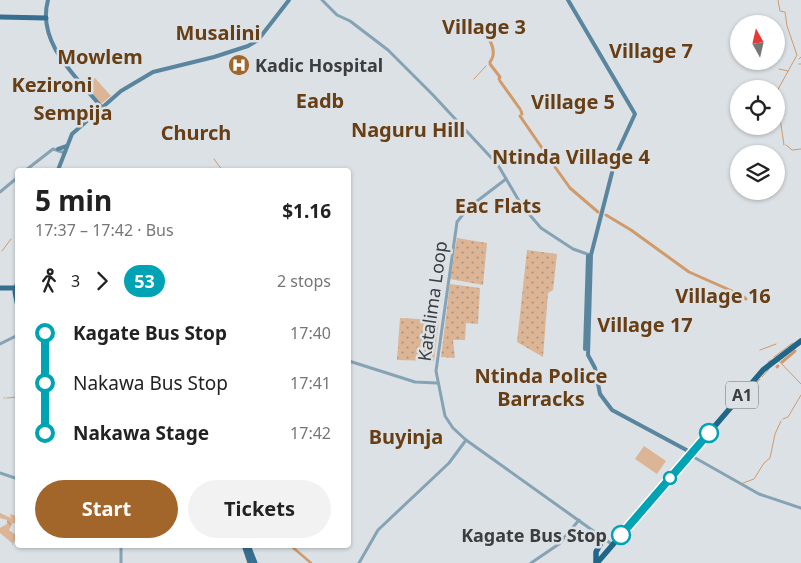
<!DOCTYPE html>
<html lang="en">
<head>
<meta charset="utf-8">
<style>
	body { margin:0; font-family:"Noto Sans",sans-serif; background:#f2f2f2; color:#222; height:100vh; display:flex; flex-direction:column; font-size:19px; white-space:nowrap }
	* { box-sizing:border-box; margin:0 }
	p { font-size:16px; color:#767676 }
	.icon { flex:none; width:28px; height:28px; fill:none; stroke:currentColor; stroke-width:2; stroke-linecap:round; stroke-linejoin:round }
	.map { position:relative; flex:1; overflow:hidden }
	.sheet { position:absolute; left:15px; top:168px; width:336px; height:380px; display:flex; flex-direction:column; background:#fff; border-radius:5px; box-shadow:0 1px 4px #0004 }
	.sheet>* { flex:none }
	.badge { padding:0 10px; border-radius:16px; font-size:18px; line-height:32px }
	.needle { width:32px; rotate:352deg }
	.tools { position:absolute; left:730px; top:15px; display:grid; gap:10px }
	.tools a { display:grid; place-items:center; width:55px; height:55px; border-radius:50%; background:#fff; box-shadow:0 1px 4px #0004; font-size:25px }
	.map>.badge { position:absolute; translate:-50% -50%; box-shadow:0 0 0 2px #fff }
	.legs { display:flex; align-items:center; gap:8px; height:55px; padding:0 20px; font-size:16px }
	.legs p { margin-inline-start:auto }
	.overview { display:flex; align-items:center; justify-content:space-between; height:85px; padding:0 20px }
	h1 { font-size:28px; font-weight:700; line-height:38px }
	.action { display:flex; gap:10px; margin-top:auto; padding:10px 20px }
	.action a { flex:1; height:58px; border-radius:30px; background:#a3662a; color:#fff; font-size:20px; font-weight:700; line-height:58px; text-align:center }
	.action a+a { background:#f2f2f2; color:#222 }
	ul { padding:0 20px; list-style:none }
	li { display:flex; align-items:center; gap:18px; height:50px; font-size:19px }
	li i { display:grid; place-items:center; width:8px; height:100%; margin:0 6px; background:currentColor }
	li i::after { content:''; width:12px; height:12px; margin:-6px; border:4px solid; border-radius:50%; background:#fff }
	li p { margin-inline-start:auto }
	li:first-child i { background:linear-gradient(#0000 50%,currentColor 0) }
	li:last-child i { background:linear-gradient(currentColor 50%,#0000 0) }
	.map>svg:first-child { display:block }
	.grass { fill:url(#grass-dots) }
	.forest { fill:url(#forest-crowns) }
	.garden { fill:#dbb595 }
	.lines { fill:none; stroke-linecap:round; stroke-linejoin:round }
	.stream { stroke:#d19a6a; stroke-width:1 }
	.canal { stroke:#d19a6a; stroke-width:2.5 }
	.river { stroke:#d19a6a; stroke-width:3 }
	.tertiary { stroke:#86a3b5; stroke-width:3 }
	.secondary { stroke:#59859f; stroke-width:4 }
	.primary { stroke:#366f8f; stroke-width:5 }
	.trunk { stroke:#206688; stroke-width:5.5 }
	.line-1-casing { stroke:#fff; stroke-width:11 }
	.line-1 { stroke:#00a3b4; stroke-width:8 }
	.stop-1-dot { fill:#fff; stroke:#00a3b4; stroke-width:2.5 }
	.labels { text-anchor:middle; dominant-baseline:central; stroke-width:5; stroke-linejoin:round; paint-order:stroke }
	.shield { fill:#dbe1e5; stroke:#6b6e71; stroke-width:1 }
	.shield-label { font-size:16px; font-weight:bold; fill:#3b3d3f }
	.poi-label { font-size:18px; font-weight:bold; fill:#3b3d3f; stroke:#dbe1e5; text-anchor:start }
	.street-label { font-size:18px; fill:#3b3d3f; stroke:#dbe1e5 }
	.stop-label { font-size:18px; font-weight:bold; fill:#3b3d3f; stroke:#dbe1e5; text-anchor:end }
	.quarter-label { font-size:20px; font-weight:bold; fill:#683f15; stroke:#dbe1e5 }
</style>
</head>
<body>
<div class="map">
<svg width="801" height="563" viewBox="0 0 801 563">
	<defs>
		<pattern id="grass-dots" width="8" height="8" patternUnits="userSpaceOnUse" patternTransform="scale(1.25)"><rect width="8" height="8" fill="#dbb595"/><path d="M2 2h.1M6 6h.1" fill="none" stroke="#b3947b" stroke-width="1.8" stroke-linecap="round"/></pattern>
		<pattern id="forest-crowns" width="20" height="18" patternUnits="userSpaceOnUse" patternTransform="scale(1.25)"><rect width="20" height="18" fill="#dbb595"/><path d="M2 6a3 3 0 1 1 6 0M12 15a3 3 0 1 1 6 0" fill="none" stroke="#b3947b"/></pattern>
	</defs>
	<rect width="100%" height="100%" fill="#dbe1e5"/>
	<!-- grass -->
	<g class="grass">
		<path d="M457 238 487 243 483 285 450 279Z"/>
		<path d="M527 250 557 254 553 290 548 293 543 357 517 342Z"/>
		<path d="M450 284 480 288 478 324 466 323 465 340H453L455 358 441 357Z"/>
		<path d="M400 318 439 320 434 361 397 360Z"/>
	</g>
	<!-- forest -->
	<path class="forest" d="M0 513 11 518 10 514 17 516V523H13L9 530 17 536 12 546V543L0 533V528L7 524V520L0 518Z"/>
	<!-- garden -->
	<g class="garden">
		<path d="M95 78 111 96 101 104 86 86Z"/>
		<path d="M644 446 666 461 657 474 635 459Z"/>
	</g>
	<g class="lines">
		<!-- stream -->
		<g class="stream">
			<path d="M799 59 801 57"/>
			<path d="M799 64H801"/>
			<path d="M779 69 788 71"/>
			<path d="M474 79 486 66"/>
			<path d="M776 93 797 55 787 26 785 12 780 11 778 0"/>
			<path d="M780 118 784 145"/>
			<path d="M786 145 792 150 801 149"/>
			<path d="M214 159 222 170"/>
			<path d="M2 251 11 239"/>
			<path d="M787 347 793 343"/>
			<path d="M760 350 776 344"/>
			<path d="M774 357 786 348"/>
			<path d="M779 361 801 384"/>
			<path d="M768 362 771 360"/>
			<path d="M762 377 769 369"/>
			<path d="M752 393 756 389 754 386 760 379"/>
			<path d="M748 397 751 393"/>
			<path d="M4 398H5"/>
			<path d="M7 398 17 397"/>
			<path d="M783 419 788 417 801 395"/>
			<path d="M743 483 754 479 764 463 770 458 775 434 781 421"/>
		</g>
		<!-- canal -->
		<path class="canal" d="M290 545 311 563"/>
		<!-- river -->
		<g class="river">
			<path d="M485 33C491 41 497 53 490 62"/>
			<path d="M490 64 500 77 499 79"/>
			<path d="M500 81 520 109"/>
			<path d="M521 111 522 114"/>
			<path d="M520 116 553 164"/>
			<path d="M555 167 570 188 598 212"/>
			<path d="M606 215 631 230 689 272 741 295 746 299"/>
			<path d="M782 362 795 351"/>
			<path d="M777 367 778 366"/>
		</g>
		<!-- tertiary -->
		<g class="tertiary">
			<path d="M322 0 337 15 350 21 388 50 433 95 498 165 522 206 541 228 573 249 590 255"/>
			<path d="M26 170 53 149 65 153"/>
			<path d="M506 179 468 208 457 222 436 371 445 416 453 428 466 440 613 545"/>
			<path d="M0 192 18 177"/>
			<path d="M0 344 18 335"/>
			<path d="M349 361 415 382 437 383"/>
			<path d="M690 455 759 494 801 508"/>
			<path d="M0 473 18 479"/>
			<path d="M121 563V545"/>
			<path d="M359 563 378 530 449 463 466 440"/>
			<path d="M531 563 559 544 579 520"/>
		</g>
		<!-- secondary -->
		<g class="secondary">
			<path d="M48 0C36 44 78 78 103 109"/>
			<path d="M568 0 635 114 617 153 591 255 588 355 595 368 600 394 612 410 692 453"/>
			<path d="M58 149 67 146"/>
			<path d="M58 170 72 134 121 91 153 72 214 57 248 46 258 40 289 0"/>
			<path d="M585 349 588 256"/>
		</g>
		<!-- primary -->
		<g class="primary">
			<path d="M0 17 46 18"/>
			<path d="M17 285 15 292 18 307"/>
			<path d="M0 288H17"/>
			<path d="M244 545 250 563"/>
			<path d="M248 545 255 563"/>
		</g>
		<!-- trunk -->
		<g class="trunk">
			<path d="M596 563V552L602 541 600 535"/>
			<path d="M597 563 763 370 801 341"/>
		</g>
	</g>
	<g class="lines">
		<!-- line-1 casing -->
		<g class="line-1-casing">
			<path id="line-1" d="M621 535 709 433"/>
		</g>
		<!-- line-1 -->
		<use href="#line-1" class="line-1"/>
	</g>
	<!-- icons -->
	<defs>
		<g id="hospital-disc" transform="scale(1.125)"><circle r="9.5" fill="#a3662a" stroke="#dbe1e5"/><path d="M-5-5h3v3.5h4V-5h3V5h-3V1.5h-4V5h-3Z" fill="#fff"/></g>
	</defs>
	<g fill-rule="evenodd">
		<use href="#hospital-disc" x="239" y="65"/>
	</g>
	<!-- markers -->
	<g class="stop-1-dot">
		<circle cx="709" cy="433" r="9"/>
		<circle cx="670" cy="478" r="6"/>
		<circle cx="621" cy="535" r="9"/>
	</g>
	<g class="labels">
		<!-- shield labels -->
		<rect class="shield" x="726" y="381.5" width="32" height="27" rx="4"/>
		<g class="shield-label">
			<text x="742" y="395">A1</text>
		</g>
		<!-- poi labels -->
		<g class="poi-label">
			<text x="255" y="65">Kadic Hospital</text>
		</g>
		<!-- street labels -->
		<g class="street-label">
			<text transform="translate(432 301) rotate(-82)">Katalima Loop</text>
		</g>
		<!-- stop labels -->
		<g class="stop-label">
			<text x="607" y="535">Kagate Bus Stop</text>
		</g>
		<!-- quarter labels -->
		<g class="quarter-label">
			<text x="484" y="26">Village 3</text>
			<text x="218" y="32">Musalini</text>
			<text x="651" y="50">Village 7</text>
			<text x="100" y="56">Mowlem</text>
			<text x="52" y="84">Kezironi</text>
			<text x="320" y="100">Eadb</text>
			<text x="573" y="101">Village 5</text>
			<text x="73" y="112">Sempija</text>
			<text x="408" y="129">Naguru Hill</text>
			<text x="196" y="132">Church</text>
			<text x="571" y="156">Ntinda Village 4</text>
			<text x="498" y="205">Eac Flats</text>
			<text x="723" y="295">Village 16</text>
			<text x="645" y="324">Village 17</text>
			<text x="541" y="375">Ntinda Police<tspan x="541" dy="23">Barracks</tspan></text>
			<text x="406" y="436">Buyinja</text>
		</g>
	</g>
</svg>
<div class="tools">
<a><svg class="needle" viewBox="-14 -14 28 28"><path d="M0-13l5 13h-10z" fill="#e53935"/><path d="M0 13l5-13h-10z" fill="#767676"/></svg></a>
<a><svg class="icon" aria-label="locate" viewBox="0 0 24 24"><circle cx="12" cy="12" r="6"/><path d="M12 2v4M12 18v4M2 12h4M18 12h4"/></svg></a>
<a><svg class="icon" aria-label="layers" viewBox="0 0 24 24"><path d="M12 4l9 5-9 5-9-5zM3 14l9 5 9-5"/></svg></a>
</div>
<section class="sheet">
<div class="overview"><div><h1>5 min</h1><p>17:37 – 17:42 · Bus</p></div><b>$1.16</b></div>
<div class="legs"><svg class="icon" aria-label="walk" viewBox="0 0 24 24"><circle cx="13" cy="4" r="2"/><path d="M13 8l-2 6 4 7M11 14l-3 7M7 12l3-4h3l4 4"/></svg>3<svg class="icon" aria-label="forward" viewBox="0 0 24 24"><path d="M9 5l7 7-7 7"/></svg><b class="badge" style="background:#00a3b4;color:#fff">53</b><p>2 stops</p></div>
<ul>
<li><i style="color:#00a3b4"></i><b>Kagate Bus Stop</b><p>17:40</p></li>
<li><i style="color:#00a3b4"></i><span>Nakawa Bus Stop</span><p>17:41</p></li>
<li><i style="color:#00a3b4"></i><b>Nakawa Stage</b><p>17:42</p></li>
</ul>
<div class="action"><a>Start</a><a>Tickets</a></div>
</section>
</div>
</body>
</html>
